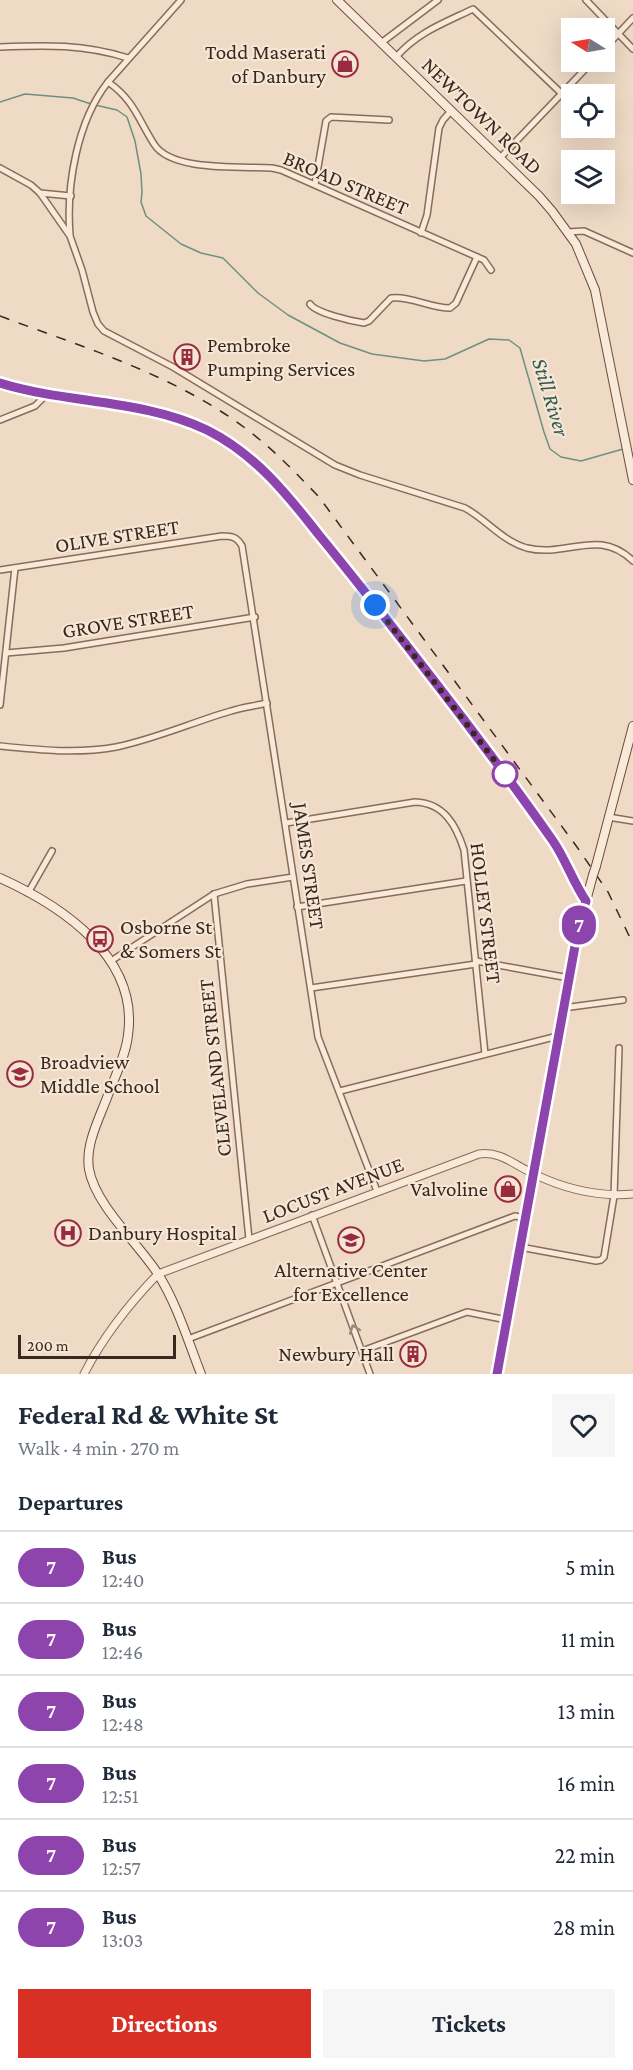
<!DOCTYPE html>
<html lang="en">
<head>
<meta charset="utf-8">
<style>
	body { margin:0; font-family:"Crimson Pro",serif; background:#f6f6f7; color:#1f2937; height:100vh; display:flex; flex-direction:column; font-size:22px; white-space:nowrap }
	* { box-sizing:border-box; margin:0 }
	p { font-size:20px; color:#747a83 }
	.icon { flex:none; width:33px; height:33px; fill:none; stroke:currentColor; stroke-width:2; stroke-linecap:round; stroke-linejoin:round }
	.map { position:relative; height:1374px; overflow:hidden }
	.sheet { display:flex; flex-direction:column; background:#fff; flex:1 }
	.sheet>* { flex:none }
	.badge { padding:0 12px; border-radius:20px; font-size:21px; line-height:39px }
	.needle { width:39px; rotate:281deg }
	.fabs { position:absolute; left:561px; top:18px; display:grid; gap:12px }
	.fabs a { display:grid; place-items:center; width:54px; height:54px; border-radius:0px; background:#fff; box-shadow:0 6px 24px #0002; font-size:30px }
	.scale { position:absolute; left:18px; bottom:15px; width:158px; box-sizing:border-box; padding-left:6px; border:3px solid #3a271f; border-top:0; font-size:16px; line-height:21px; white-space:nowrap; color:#3a271f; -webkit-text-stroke:4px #f6e6d5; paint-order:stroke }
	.you { position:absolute; width:30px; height:30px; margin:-15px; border:4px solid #fff; border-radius:50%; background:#1a73e8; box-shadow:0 0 0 9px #1a73e833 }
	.map>.badge { position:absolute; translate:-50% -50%; box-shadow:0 0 0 3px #fff }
	h2 { padding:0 18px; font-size:22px; line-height:54px }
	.round { display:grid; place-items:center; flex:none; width:63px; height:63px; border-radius:0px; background:#f6f6f7 }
	.summary { display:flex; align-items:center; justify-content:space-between; height:102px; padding:0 18px }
	h1 { font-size:28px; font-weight:700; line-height:45px }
	.action { display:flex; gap:12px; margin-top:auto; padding:12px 18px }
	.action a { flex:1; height:69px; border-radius:0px; background:#d93025; color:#fff; font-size:24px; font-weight:700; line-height:69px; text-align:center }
	.action a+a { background:#f6f6f7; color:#1f2937 }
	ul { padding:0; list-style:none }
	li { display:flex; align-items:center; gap:18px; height:72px; padding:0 18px; border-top:2px solid #e0e1e3 }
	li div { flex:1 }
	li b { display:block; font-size:22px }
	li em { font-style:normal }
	li .badge { min-width:66px; font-weight:700; text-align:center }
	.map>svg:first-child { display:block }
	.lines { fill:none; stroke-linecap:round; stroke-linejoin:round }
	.stream { stroke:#6d9081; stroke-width:1.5 }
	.minor-casing { stroke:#8a6b5b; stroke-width:8 }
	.tertiary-casing { stroke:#8a6b5b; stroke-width:9 }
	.secondary-casing { stroke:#6b4c3e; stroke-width:10 }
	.primary-casing { stroke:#573a2f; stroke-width:10 }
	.minor { stroke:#f9e9d8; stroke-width:5 }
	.tertiary { stroke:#f9e9d8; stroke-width:7 }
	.secondary { stroke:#f9e9d8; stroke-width:8 }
	.primary { stroke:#f1c89d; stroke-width:8 }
	.rail { stroke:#3a271f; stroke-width:1.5; stroke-dasharray:10 10; stroke-linecap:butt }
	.secondary-bridge-casing { stroke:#6b4c3e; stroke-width:10; stroke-linecap:butt }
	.secondary-bridge { stroke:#f9e9d8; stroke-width:8 }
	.oneway { stroke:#9a887c }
	.line-casing { stroke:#fff; stroke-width:14 }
	.line { stroke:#8e44ad; stroke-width:9 }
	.walk { stroke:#3a271f; stroke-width:6; stroke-dasharray:0 10.8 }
	.stop-dot { fill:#fff; stroke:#8e44ad; stroke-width:3 }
	.labels { text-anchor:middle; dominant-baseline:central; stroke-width:4.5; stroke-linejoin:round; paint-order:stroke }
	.poi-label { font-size:21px; fill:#3a271f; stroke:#f6e6d5; text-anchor:start }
	.street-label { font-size:21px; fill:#3a271f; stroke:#f6e6d5 }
	.water-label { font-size:22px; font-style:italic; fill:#2e594f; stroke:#f6e6d5 }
</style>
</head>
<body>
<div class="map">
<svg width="633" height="1374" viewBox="0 0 633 1374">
	<rect width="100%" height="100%" fill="#eedac5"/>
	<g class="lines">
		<!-- stream -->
		<g class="stream">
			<path d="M0 102 25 94 73 98 91 104"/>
			<path d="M95 105 117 110 127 117 135 141 141 174 142 192 141 202 146 216 181 244 201 253 223 258 258 293 288 315 340 343 372 354 424 361 445 359 489 339 509 340 520 348 544 432 550 449 561 457 581 461 623 449"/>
		</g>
		<!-- minor casing -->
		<g class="minor-casing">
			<g id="minor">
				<path d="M586 0 633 49"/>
				<path d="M381 43 438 0"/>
				<path d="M0 47C46 45 84 44 128 58"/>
				<path d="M604 49 633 18"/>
				<path d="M396 57C418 32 444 23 473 9L561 93"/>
				<path d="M108 82C134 100 138 119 154 144 171 172 242 166 272 168L281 170 484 260 491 270"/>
				<path d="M500 158 592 62"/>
				<path d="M0 168 31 185 40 193 70 236 82 270 93 312 98 324 104 331 173 367 335 465 360 475 465 508C487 520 502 541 527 548 567 558 598 527 633 561"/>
				<path d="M315 184 326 121 331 117 389 120"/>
				<path d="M40 193 71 196"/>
				<path d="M568 232 584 231 633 253"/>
				<path d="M421 233 427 215 439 128 443 120 451 111"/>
				<path d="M70 235C66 186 77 121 108 82L181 0"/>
				<path d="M310 304C316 313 351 321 364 323L369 321 391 298C411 296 430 308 450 308L456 303 477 257"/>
				<path d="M0 420 35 406 46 395"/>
				<path d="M0 570 222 536C232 536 237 537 242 546L318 1037 377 1191"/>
				<path d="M6 653 64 648 255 617"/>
				<path d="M0 705 15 568"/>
				<path d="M0 746C39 750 77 754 116 747 155 739 193 722 231 711 243 707 255 706 267 703"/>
				<path d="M608 817 633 821"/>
				<path d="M286 823 415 802C444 803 456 825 464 850L485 1054"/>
				<path d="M28 893 52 851"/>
				<path d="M214 894 249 1239"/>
				<path d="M297 907 466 881"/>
				<path d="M111 961 214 894 247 884 293 877"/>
				<path d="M476 961 569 978"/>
				<path d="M311 988 476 964"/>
				<path d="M563 1008 623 1000"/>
				<path d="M340 1091 558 1036"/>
				<path d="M312 1215 370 1374"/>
				<path d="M520 1247 596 1261 601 1260 604 1257 614 1196 619 1048"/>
				<path d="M188 1339 515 1216 525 1218"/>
				<path d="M362 1351 467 1312 507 1320"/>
			</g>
		</g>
		<!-- tertiary casing -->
		<g class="tertiary-casing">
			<path id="tertiary" d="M84 1374C103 1337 129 1304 158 1274L479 1154C501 1151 514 1165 534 1174 565 1189 599 1197 633 1194"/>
		</g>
		<!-- secondary casing -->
		<g class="secondary-casing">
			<g id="secondary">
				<path d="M337 0 539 196 552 211 576 244 595 290 633 480"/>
				<path d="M596 866 633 726"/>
				<path d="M0 878C62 906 139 957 128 1035 126 1055 115 1076 108 1095 100 1117 85 1144 89 1169 95 1205 139 1244 158 1274 177 1304 188 1341 201 1374"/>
				<path d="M586 901 593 875"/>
			</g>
		</g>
		<!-- primary casing -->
		<g class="primary-casing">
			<path id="primary" d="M0 383C68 404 143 398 207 430 260 457 294 504 330 549 367 594 402 639 437 685 476 737 517 787 553 841 566 860 573 882 586 901L577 935 497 1374"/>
		</g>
		<!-- minor -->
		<use href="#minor" class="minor"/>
		<!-- tertiary -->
		<use href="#tertiary" class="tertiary"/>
		<!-- secondary -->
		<use href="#secondary" class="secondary"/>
		<!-- primary -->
		<use href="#primary" class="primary"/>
		<!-- rail -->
		<path class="rail" d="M0 316C85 348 176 375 249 431 275 451 296 473 319 497L577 847 608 892 633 944"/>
		<!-- secondary-bridge casing -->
		<g class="secondary-bridge-casing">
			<path id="secondary-bridge" d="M593 875 596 866"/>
		</g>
		<!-- secondary-bridge -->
		<use href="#secondary-bridge" class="secondary-bridge"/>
	</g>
	<!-- one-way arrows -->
	<defs><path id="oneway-chevron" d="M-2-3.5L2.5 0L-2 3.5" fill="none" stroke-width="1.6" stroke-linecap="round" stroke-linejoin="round" transform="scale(1.5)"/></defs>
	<use class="oneway" href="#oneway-chevron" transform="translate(354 1329) rotate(-110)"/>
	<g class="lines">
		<!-- line casing -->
		<g class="line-casing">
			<path id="line" d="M0 383C68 404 143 399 207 430 255 454 287 494 319 535 338 558 357 582 376 606 436 683 497 761 553 841 566 860 573 882 586 901L577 935 497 1374"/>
		</g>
		<!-- line -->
		<use href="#line" class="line"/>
		<!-- walk -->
		<path class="walk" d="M375 605 505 774"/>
	</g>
	<!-- icons -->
	<defs>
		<g id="shop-ring" transform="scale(1.35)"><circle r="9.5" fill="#f6e6d5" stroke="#992b40" stroke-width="1.5"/><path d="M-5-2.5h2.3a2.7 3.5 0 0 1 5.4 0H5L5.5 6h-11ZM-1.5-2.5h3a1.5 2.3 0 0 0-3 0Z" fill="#992b40"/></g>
		<g id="building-ring" transform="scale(1.35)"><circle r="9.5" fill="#f6e6d5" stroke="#992b40" stroke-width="1.5"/><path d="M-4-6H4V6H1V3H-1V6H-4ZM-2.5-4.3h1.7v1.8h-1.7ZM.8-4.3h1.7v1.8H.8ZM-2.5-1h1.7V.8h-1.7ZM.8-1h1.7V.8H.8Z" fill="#992b40"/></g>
		<g id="bus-ring" transform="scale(1.35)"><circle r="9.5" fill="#f6e6d5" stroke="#992b40" stroke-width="1.5"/><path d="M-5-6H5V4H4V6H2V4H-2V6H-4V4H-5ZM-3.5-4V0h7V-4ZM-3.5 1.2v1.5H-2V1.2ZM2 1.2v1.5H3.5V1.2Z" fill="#992b40"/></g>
		<g id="school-ring" transform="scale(1.35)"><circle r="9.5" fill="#f6e6d5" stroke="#992b40" stroke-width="1.5"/><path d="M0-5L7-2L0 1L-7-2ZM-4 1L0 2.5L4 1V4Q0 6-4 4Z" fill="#992b40"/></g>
		<g id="hospital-ring" transform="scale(1.35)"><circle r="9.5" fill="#f6e6d5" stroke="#992b40" stroke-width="1.5"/><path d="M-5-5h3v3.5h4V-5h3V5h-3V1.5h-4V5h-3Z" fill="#992b40"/></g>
	</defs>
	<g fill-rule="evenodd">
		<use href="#shop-ring" x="345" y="64"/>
		<use href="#building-ring" x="187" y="357"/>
		<use href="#bus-ring" x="100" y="939"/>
		<use href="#school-ring" x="20" y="1074"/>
		<use href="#shop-ring" x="508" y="1189"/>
		<use href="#hospital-ring" x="68" y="1233"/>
		<use href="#school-ring" x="351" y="1240"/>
		<use href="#building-ring" x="413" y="1354"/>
	</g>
	<!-- markers -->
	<circle class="stop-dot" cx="505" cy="774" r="12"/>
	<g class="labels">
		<!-- poi labels -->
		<g class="poi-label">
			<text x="326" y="52" text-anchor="end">Todd Maserati<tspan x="326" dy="24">of Danbury</tspan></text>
			<text x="207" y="345">Pembroke<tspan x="207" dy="24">Pumping Services</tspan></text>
			<text x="120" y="927">Osborne St<tspan x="120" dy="24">&amp; Somers St</tspan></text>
			<text x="40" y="1062">Broadview<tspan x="40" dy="24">Middle School</tspan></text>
			<text x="488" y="1189" text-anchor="end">Valvoline</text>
			<text x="88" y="1233">Danbury Hospital</text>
			<text x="351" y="1270" text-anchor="middle">Alternative Center<tspan x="351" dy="24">for Excellence</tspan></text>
			<text x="394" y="1354" text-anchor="end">Newbury Hall</text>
		</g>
		<!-- street labels -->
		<g class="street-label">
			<text transform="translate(482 116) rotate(44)">NEWTOWN ROAD</text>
			<text transform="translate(346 183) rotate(23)">BROAD STREET</text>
			<text transform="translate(117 536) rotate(-9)">OLIVE STREET</text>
			<text transform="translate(128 621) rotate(-9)">GROVE STREET</text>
			<text transform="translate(309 866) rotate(82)">JAMES STREET</text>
			<text transform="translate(486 913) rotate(83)">HOLLEY STREET</text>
			<text transform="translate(215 1068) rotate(-96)">CLEVELAND STREET</text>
			<text transform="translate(333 1190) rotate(-21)">LOCUST AVENUE</text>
		</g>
		<!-- water labels -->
		<g class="water-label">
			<text transform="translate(551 397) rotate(73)">Still River</text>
		</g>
	</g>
</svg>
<div class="fabs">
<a><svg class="needle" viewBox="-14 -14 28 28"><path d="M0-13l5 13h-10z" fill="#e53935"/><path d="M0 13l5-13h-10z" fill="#747a83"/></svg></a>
<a><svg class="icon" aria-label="locate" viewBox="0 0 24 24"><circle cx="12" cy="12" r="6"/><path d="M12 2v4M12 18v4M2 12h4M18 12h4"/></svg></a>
<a><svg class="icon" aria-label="layers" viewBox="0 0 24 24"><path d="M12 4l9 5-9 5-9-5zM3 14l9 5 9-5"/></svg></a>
</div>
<div class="scale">200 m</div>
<div class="you" style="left:375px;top:605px"></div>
<b class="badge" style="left:579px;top:925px;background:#8e44ad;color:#fff">7</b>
</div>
<section class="sheet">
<div class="summary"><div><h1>Federal Rd &amp; White St</h1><p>Walk · 4 min · 270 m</p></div><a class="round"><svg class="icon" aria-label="heart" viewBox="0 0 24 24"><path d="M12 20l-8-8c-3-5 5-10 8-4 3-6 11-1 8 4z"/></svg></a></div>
<h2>Departures</h2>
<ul>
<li><span class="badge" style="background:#8e44ad;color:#fff">7</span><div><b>Bus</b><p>12:40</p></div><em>5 min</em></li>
<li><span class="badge" style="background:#8e44ad;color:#fff">7</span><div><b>Bus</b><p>12:46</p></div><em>11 min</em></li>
<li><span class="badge" style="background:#8e44ad;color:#fff">7</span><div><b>Bus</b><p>12:48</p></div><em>13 min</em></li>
<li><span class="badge" style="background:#8e44ad;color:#fff">7</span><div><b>Bus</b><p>12:51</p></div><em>16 min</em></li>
<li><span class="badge" style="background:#8e44ad;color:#fff">7</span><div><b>Bus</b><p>12:57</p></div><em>22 min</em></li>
<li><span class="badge" style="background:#8e44ad;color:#fff">7</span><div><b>Bus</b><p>13:03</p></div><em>28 min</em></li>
</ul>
<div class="action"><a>Directions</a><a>Tickets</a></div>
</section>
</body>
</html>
